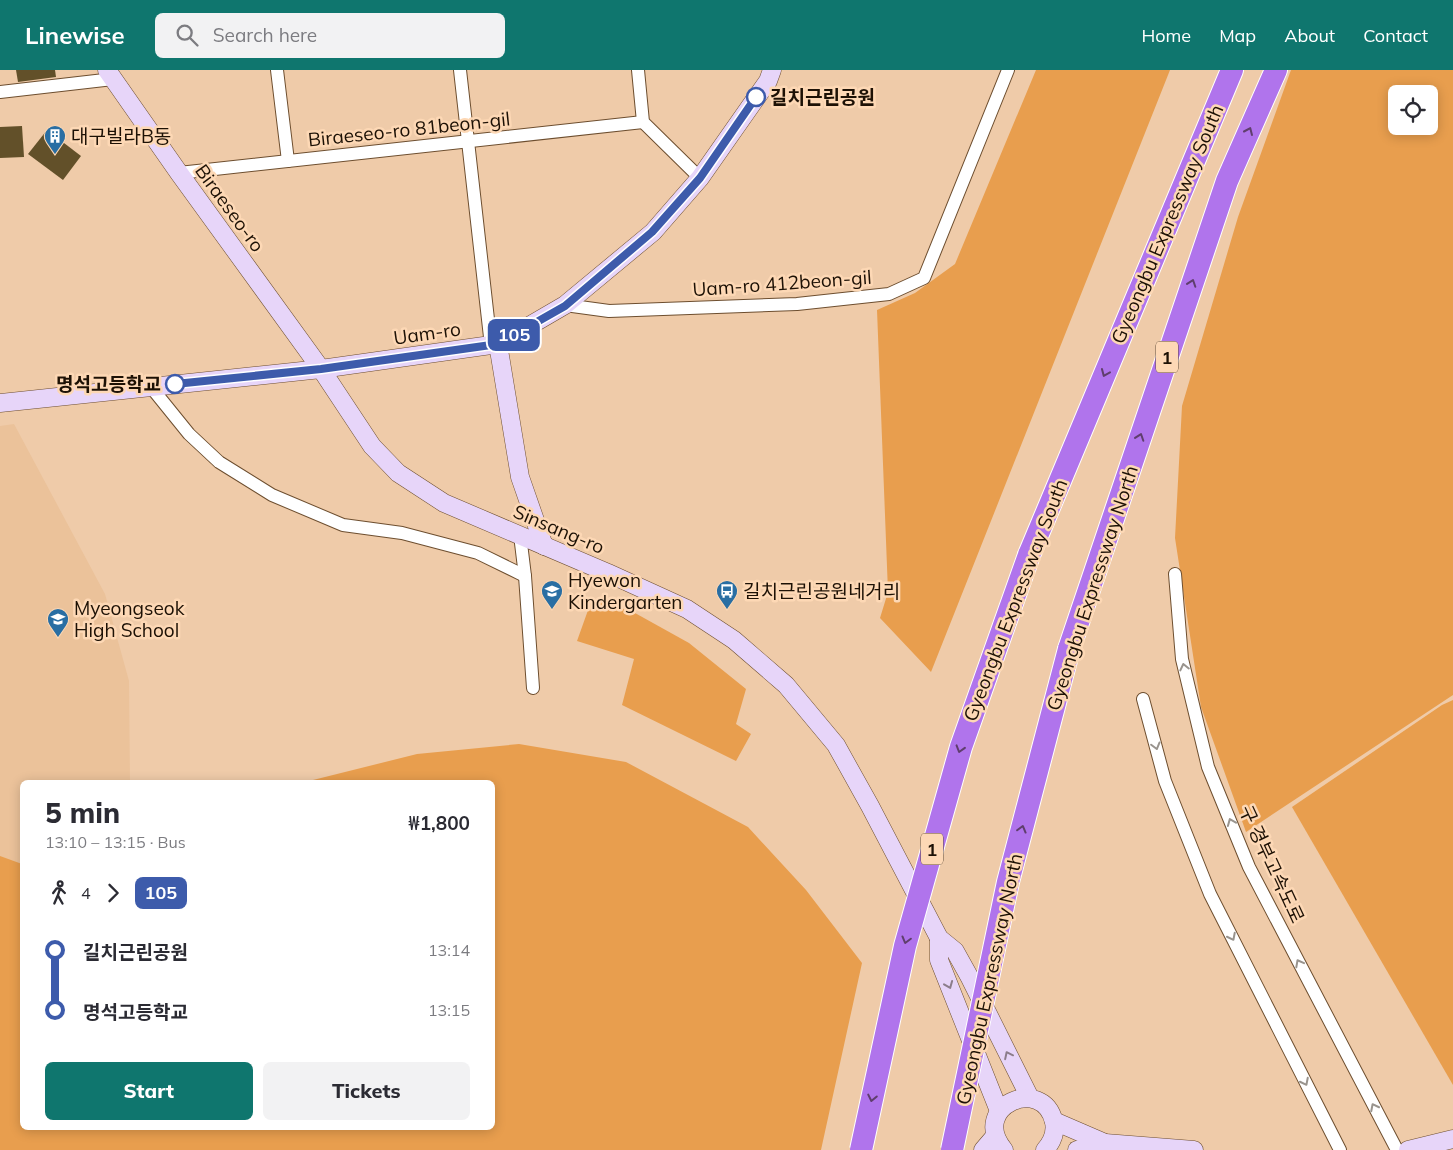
<!DOCTYPE html>
<html lang="en">
<head>
<meta charset="utf-8">
<style>
	body { margin:0; font-family:Mulish,"Noto Sans KR",sans-serif; background:#f2f2f3; color:#2b2b33; height:100vh; display:flex; flex-direction:column; font-size:19px; white-space:nowrap }
	* { box-sizing:border-box; margin:0 }
	p { font-size:16px; color:#7c7c81 }
	.icon { flex:none; width:28px; height:28px; fill:none; stroke:currentColor; stroke-width:2; stroke-linecap:round; stroke-linejoin:round }
	.map { position:relative; flex:1; overflow:hidden }
	.details { position:absolute; left:20px; top:710px; width:475px; height:350px; display:flex; flex-direction:column; background:#fff; border-radius:8px; box-shadow:0 2px 12px #0003 }
	.details>* { flex:none }
	.badge { padding:0 10px; border-radius:8px; font-size:18px; line-height:32px }
	.fabs { position:absolute; left:1388px; top:15px; display:grid; gap:10px }
	.fabs a { display:grid; place-items:center; width:50px; height:50px; border-radius:8px; background:#fff; box-shadow:0 2px 12px #0003; font-size:25px }
	.map>.badge { position:absolute; translate:-50% -50%; box-shadow:0 0 0 2px #fff }
	.legs { display:flex; align-items:center; gap:8px; height:55px; padding:0 25px; font-size:16px }
	.legs p { margin-inline-start:auto }
	.summary { display:flex; align-items:center; justify-content:space-between; height:85px; padding:0 25px }
	h1 { font-size:28px; font-weight:800; line-height:38px }
	.action { display:flex; gap:10px; margin-top:auto; padding:10px 25px }
	.action a { flex:1; height:58px; border-radius:8px; background:#0f766e; color:#fff; font-size:20px; font-weight:800; line-height:58px; text-align:center }
	.action a+a { background:#f2f2f3; color:#2b2b33 }
	ul { padding:0 25px; list-style:none }
	li { display:flex; align-items:center; gap:18px; height:60px; font-size:19px }
	li i { display:grid; place-items:center; width:8px; height:100%; margin:0 6px; background:currentColor }
	li i::after { content:''; width:12px; height:12px; margin:-6px; border:4px solid; border-radius:50%; background:#fff }
	li p { margin-inline-start:auto }
	li:first-child i { background:linear-gradient(#0000 50%,currentColor 0) }
	li:last-child i { background:linear-gradient(currentColor 50%,#0000 0) }
	header { display:flex; align-items:center; gap:30px; box-sizing:border-box; height:70px; padding:0 25px; background:#0f766e; color:#fff }
	header strong { font-size:24px }
	nav { display:flex; gap:28px; margin-inline-start:auto; font-size:18px }
	.search { width:350px; height:45px; background:#f2f2f3; display:flex; align-items:center; gap:12px; box-sizing:border-box; padding:0 18px; border-radius:8px; color:#7c7c81; font-size:19px }
	.map>svg:first-child { display:block }
	.built { fill:#ebc29a }
	.green { fill:#e89e4e; fill-rule:evenodd }
	.building { fill:#625029 }
	.lines { fill:none; stroke-linecap:round; stroke-linejoin:round }
	.street-casing { stroke:#6d4e2f; stroke-width:14 }
	.secondary-casing { stroke:#6d4e2f; stroke-width:19 }
	.highway-casing { stroke:#fff; stroke-width:24 }
	.street { stroke:#fff; stroke-width:12 }
	.secondary { stroke:#e7d5f9; stroke-width:18 }
	.highway { stroke:#b074ec; stroke-width:22 }
	.highway-bridge-casing { stroke:#fff; stroke-width:24; stroke-linecap:butt }
	.highway-bridge { stroke:#b074ec; stroke-width:22 }
	.oneway { stroke:#5f3e6d }
	.oneway2 { stroke:#99948e }
	.oneway3 { stroke:#8c7d8b }
	.line-1-casing { stroke:#fff; stroke-width:11 }
	.line-1 { stroke:#3d5bab; stroke-width:8 }
	.stop-1-dot { fill:#fff; stroke:#3d5bab; stroke-width:2.5 }
	.labels { text-anchor:middle; dominant-baseline:central; stroke-width:5; stroke-linejoin:round; paint-order:stroke }
	.shield { fill:#fdd8b5; stroke:#604d3a; stroke-width:1 }
	.shield-label { font-size:18px; font-weight:bold; fill:#1d1105 }
	.stop-label { font-size:19px; font-weight:bold; fill:#1d1105; stroke:#fdd8b5; text-anchor:start }
	.street-label { font-size:19px; fill:#1d1105; stroke:#fdd8b5 }
	.poi-label { font-size:19px; fill:#1d1105; stroke:#fdd8b5; text-anchor:start }
</style>
</head>
<body>
<header>
<strong>Linewise</strong>
<div class="search"><svg class="icon" aria-label="search" viewBox="0 0 24 24"><circle cx="10" cy="10" r="6"/><path d="M15 15l6 6"/></svg>Search here</div>
<nav><a>Home</a><a>Map</a><a>About</a><a>Contact</a></nav>
</header>
<div class="map">
<svg width="1453" height="1080" viewBox="0 0 1453 1080">
	<rect width="100%" height="100%" fill="#efcba9"/>
	<!-- built -->
	<path class="built" d="M14 354 105 524 129 611 130 712H22V794L0 792V356Z"/>
	<!-- green -->
	<g class="green">
		<path d="M1036 0H1170L931 602 880 548 888 522 877 240 915 223 955 194Z"/>
		<path d="M1291 0H1453V625L1246 762 1201 637 1175 468 1182 336 1238 147ZM1396 24H1429V56H1396Z"/>
		<path d="M592 529 635 543 689 573 746 619 736 654 751 664 736 691 622 635 634 589 577 571Z"/>
		<path d="M1453 630V1015L1292 737 1442 635Z"/>
		<path d="M519 674 626 692 748 757 806 820 862 893 821 1080H0V786L22 794V1058H492V712H305L417 684Z"/>
	</g>
	<!-- building -->
	<g class="building">
		<path d="M16 0H55L56 7 18 12Z"/>
		<path d="M22 56 24 87 0 88V57Z"/>
		<path d="M47 60 81 86 63 110 28 84Z"/>
	</g>
	<g class="lines">
		<!-- street casing -->
		<g class="street-casing">
			<g id="street">
				<path d="M277 0 288 91"/>
				<path d="M460 0 491 276"/>
				<path d="M638 0 643 52 700 108"/>
				<path d="M0 22 113 9"/>
				<path d="M179 103 643 52"/>
				<path d="M565 235 609 241 797 234 889 224 924 208 1008 0"/>
				<path d="M151 317 189 364 219 392 272 425 343 455 402 463 478 483 525 506"/>
				<path d="M520 465 525 506 533 618"/>
				<path d="M1175 504 1182 589 1208 697 1249 797 1397 1080"/>
				<path d="M1143 629 1165 711 1210 824 1340 1080"/>
			</g>
		</g>
		<!-- secondary casing -->
		<g class="secondary-casing">
			<g id="secondary">
				<path d="M107 0 179 103 321 299 372 376 398 403 444 433 608 503 687 539 734 570 786 615 836 675 870 736 939 868 955 881 970 908 1030 1028"/>
				<path d="M498 274 520 407 544 476"/>
				<path d="M0 333 321 299 498 274 565 235 653 162 700 108 768 11 772 0"/>
				<path d="M939 868V890L999 1041"/>
				<path d="M1054 1051 1105 1073 1194 1080"/>
				<path d="M983 1080 995 1066"/>
				<path d="M1004 1080C968 1037 1043 1004 1054 1052 1056 1062 1052 1072 1045 1080"/>
				<path d="M1077 1080 1105 1073"/>
				<path d="M1408 1080 1453 1069"/>
			</g>
		</g>
		<!-- highway casing -->
		<g class="highway-casing">
			<g id="highway">
				<path d="M1029 485 1232 0"/>
				<path d="M1069 579 1227 111 1276 0"/>
			</g>
		</g>
		<!-- street -->
		<use href="#street" class="street"/>
		<!-- secondary -->
		<use href="#secondary" class="secondary"/>
		<!-- highway -->
		<use href="#highway" class="highway"/>
		<!-- highway-bridge casing -->
		<g class="highway-bridge-casing">
			<g id="highway-bridge">
				<path d="M861 1080 905 876 961 677 1029 485"/>
				<path d="M952 1080 1008 812 1069 579"/>
			</g>
		</g>
		<!-- highway-bridge -->
		<use href="#highway-bridge" class="highway-bridge"/>
	</g>
	<!-- one-way arrows -->
	<defs><path id="oneway-chevron" d="M-2-3.5L2.5 0L-2 3.5" fill="none" stroke-width="1.6" stroke-linecap="round" stroke-linejoin="round" transform="scale(1.25)"/></defs>
	<g class="oneway">
		<use href="#oneway-chevron" transform="translate(1249 61) rotate(-66)"/>
		<use href="#oneway-chevron" transform="translate(1192 213) rotate(-71)"/>
		<use href="#oneway-chevron" transform="translate(1105 303) rotate(113)"/>
		<use href="#oneway-chevron" transform="translate(1140 367) rotate(-71)"/>
		<use href="#oneway-chevron" transform="translate(960 679) rotate(107)"/>
		<use href="#oneway-chevron" transform="translate(1022 759) rotate(-75)"/>
		<use href="#oneway-chevron" transform="translate(906 870) rotate(105)"/>
		<use href="#oneway-chevron" transform="translate(872 1028) rotate(102)"/>
	</g>
	<g class="oneway2">
		<use href="#oneway-chevron" transform="translate(1184 597) rotate(-103)"/>
		<use href="#oneway-chevron" transform="translate(1156 676) rotate(75)"/>
		<use href="#oneway-chevron" transform="translate(1231 752) rotate(-112)"/>
		<use href="#oneway-chevron" transform="translate(1232 867) rotate(63)"/>
		<use href="#oneway-chevron" transform="translate(1299 893) rotate(-118)"/>
		<use href="#oneway-chevron" transform="translate(1305 1012) rotate(63)"/>
		<use href="#oneway-chevron" transform="translate(1374 1037) rotate(-117)"/>
	</g>
	<g class="oneway3">
		<use href="#oneway-chevron" transform="translate(949 915) rotate(68)"/>
		<use href="#oneway-chevron" transform="translate(1008 985) rotate(-116)"/>
	</g>
	<g class="lines">
		<!-- line-1 casing -->
		<g class="line-1-casing">
			<path id="line-1" d="M175 314 321 299 498 274 565 236 652 162 700 108 756 27"/>
		</g>
		<!-- line-1 -->
		<use href="#line-1" class="line-1"/>
	</g>
	<!-- icons -->
	<defs>
		<g id="building-pin" transform="scale(1.125)"><path d="M0 17L-7.5 6A9.5 9.5 0 1 1 7.5 6Z" fill="#296ea3" stroke="#fdd8b5"/><path d="M-4-6H4V6H1V3H-1V6H-4ZM-2.5-4.3h1.7v1.8h-1.7ZM.8-4.3h1.7v1.8H.8ZM-2.5-1h1.7V.8h-1.7ZM.8-1h1.7V.8H.8Z" fill="#fff"/></g>
		<g id="school-pin" transform="scale(1.125)"><path d="M0 17L-7.5 6A9.5 9.5 0 1 1 7.5 6Z" fill="#296ea3" stroke="#fdd8b5"/><path d="M0-5L7-2L0 1L-7-2ZM-4 1L0 2.5L4 1V4Q0 6-4 4Z" fill="#fff"/></g>
		<g id="bus-pin" transform="scale(1.125)"><path d="M0 17L-7.5 6A9.5 9.5 0 1 1 7.5 6Z" fill="#296ea3" stroke="#fdd8b5"/><path d="M-5-6H5V4H4V6H2V4H-2V6H-4V4H-5ZM-3.5-4V0h7V-4ZM-3.5 1.2v1.5H-2V1.2ZM2 1.2v1.5H3.5V1.2Z" fill="#fff"/></g>
	</defs>
	<g fill-rule="evenodd">
		<use href="#building-pin" x="55" y="66"/>
		<use href="#school-pin" x="552" y="521"/>
		<use href="#bus-pin" x="727" y="521"/>
		<use href="#school-pin" x="58" y="549"/>
	</g>
	<!-- markers -->
	<g class="stop-1-dot">
		<circle cx="756" cy="27" r="9"/>
		<circle cx="175" cy="314" r="9"/>
	</g>
	<g class="labels">
		<!-- shield labels -->
		<g class="shield">
			<rect x="1156" y="271.5" width="22" height="31" rx="4"/>
			<rect x="921" y="763.5" width="22" height="31" rx="4"/>
		</g>
		<g class="shield-label">
			<text x="1167" y="287">1</text>
			<text x="932" y="779">1</text>
		</g>
		<!-- stop labels -->
		<g class="stop-label">
			<text x="770" y="27">길치근린공원</text>
			<text x="161" y="314" text-anchor="end">명석고등학교</text>
		</g>
		<!-- street labels -->
		<g class="street-label">
			<text transform="translate(409 59) rotate(-6)">Biraeseo-ro 81beon-gil</text>
			<text transform="translate(230 138) rotate(54)">Biraeseo-ro</text>
			<text transform="translate(1167 154) rotate(-67)">Gyeongbu Expressway South</text>
			<text transform="translate(782 213) rotate(-4)">Uam-ro 412beon-gil</text>
			<text transform="translate(427 263) rotate(-8)">Uam-ro</text>
			<text transform="translate(559 459) rotate(23)">Sinsang-ro</text>
			<text transform="translate(1092 518) rotate(-72)">Gyeongbu Expressway North</text>
			<text transform="translate(1015 530) rotate(-69)">Gyeongbu Expressway South</text>
			<text transform="translate(1272 794) rotate(65)">구 경부고속도로</text>
			<text transform="translate(989 909) rotate(-78)">Gyeongbu Expressway North</text>
		</g>
		<!-- poi labels -->
		<g class="poi-label">
			<text x="71" y="66">대구빌라B동</text>
			<text x="568" y="510">Hyewon<tspan x="568" dy="22">Kindergarten</tspan></text>
			<text x="743" y="521">길치근린공원네거리</text>
			<text x="74" y="538">Myeongseok<tspan x="74" dy="22">High School</tspan></text>
		</g>
	</g>
</svg>
<div class="fabs">
<a><svg class="icon" aria-label="locate" viewBox="0 0 24 24"><circle cx="12" cy="12" r="6"/><path d="M12 2v4M12 18v4M2 12h4M18 12h4"/></svg></a>
</div>
<b class="badge" style="left:514px;top:265px;background:#3d5bab;color:#fff">105</b>
<section class="details">
<div class="summary"><div><h1>5 min</h1><p>13:10 – 13:15 · Bus</p></div><b>₩1,800</b></div>
<div class="legs"><svg class="icon" aria-label="walk" viewBox="0 0 24 24"><circle cx="13" cy="4" r="2"/><path d="M13 8l-2 6 4 7M11 14l-3 7M7 12l3-4h3l4 4"/></svg>4<svg class="icon" aria-label="forward" viewBox="0 0 24 24"><path d="M9 5l7 7-7 7"/></svg><b class="badge" style="background:#3d5bab;color:#fff">105</b></div>
<ul>
<li><i style="color:#3d5bab"></i><b>길치근린공원</b><p>13:14</p></li>
<li><i style="color:#3d5bab"></i><b>명석고등학교</b><p>13:15</p></li>
</ul>
<div class="action"><a>Start</a><a>Tickets</a></div>
</section>
</div>
</body>
</html>
